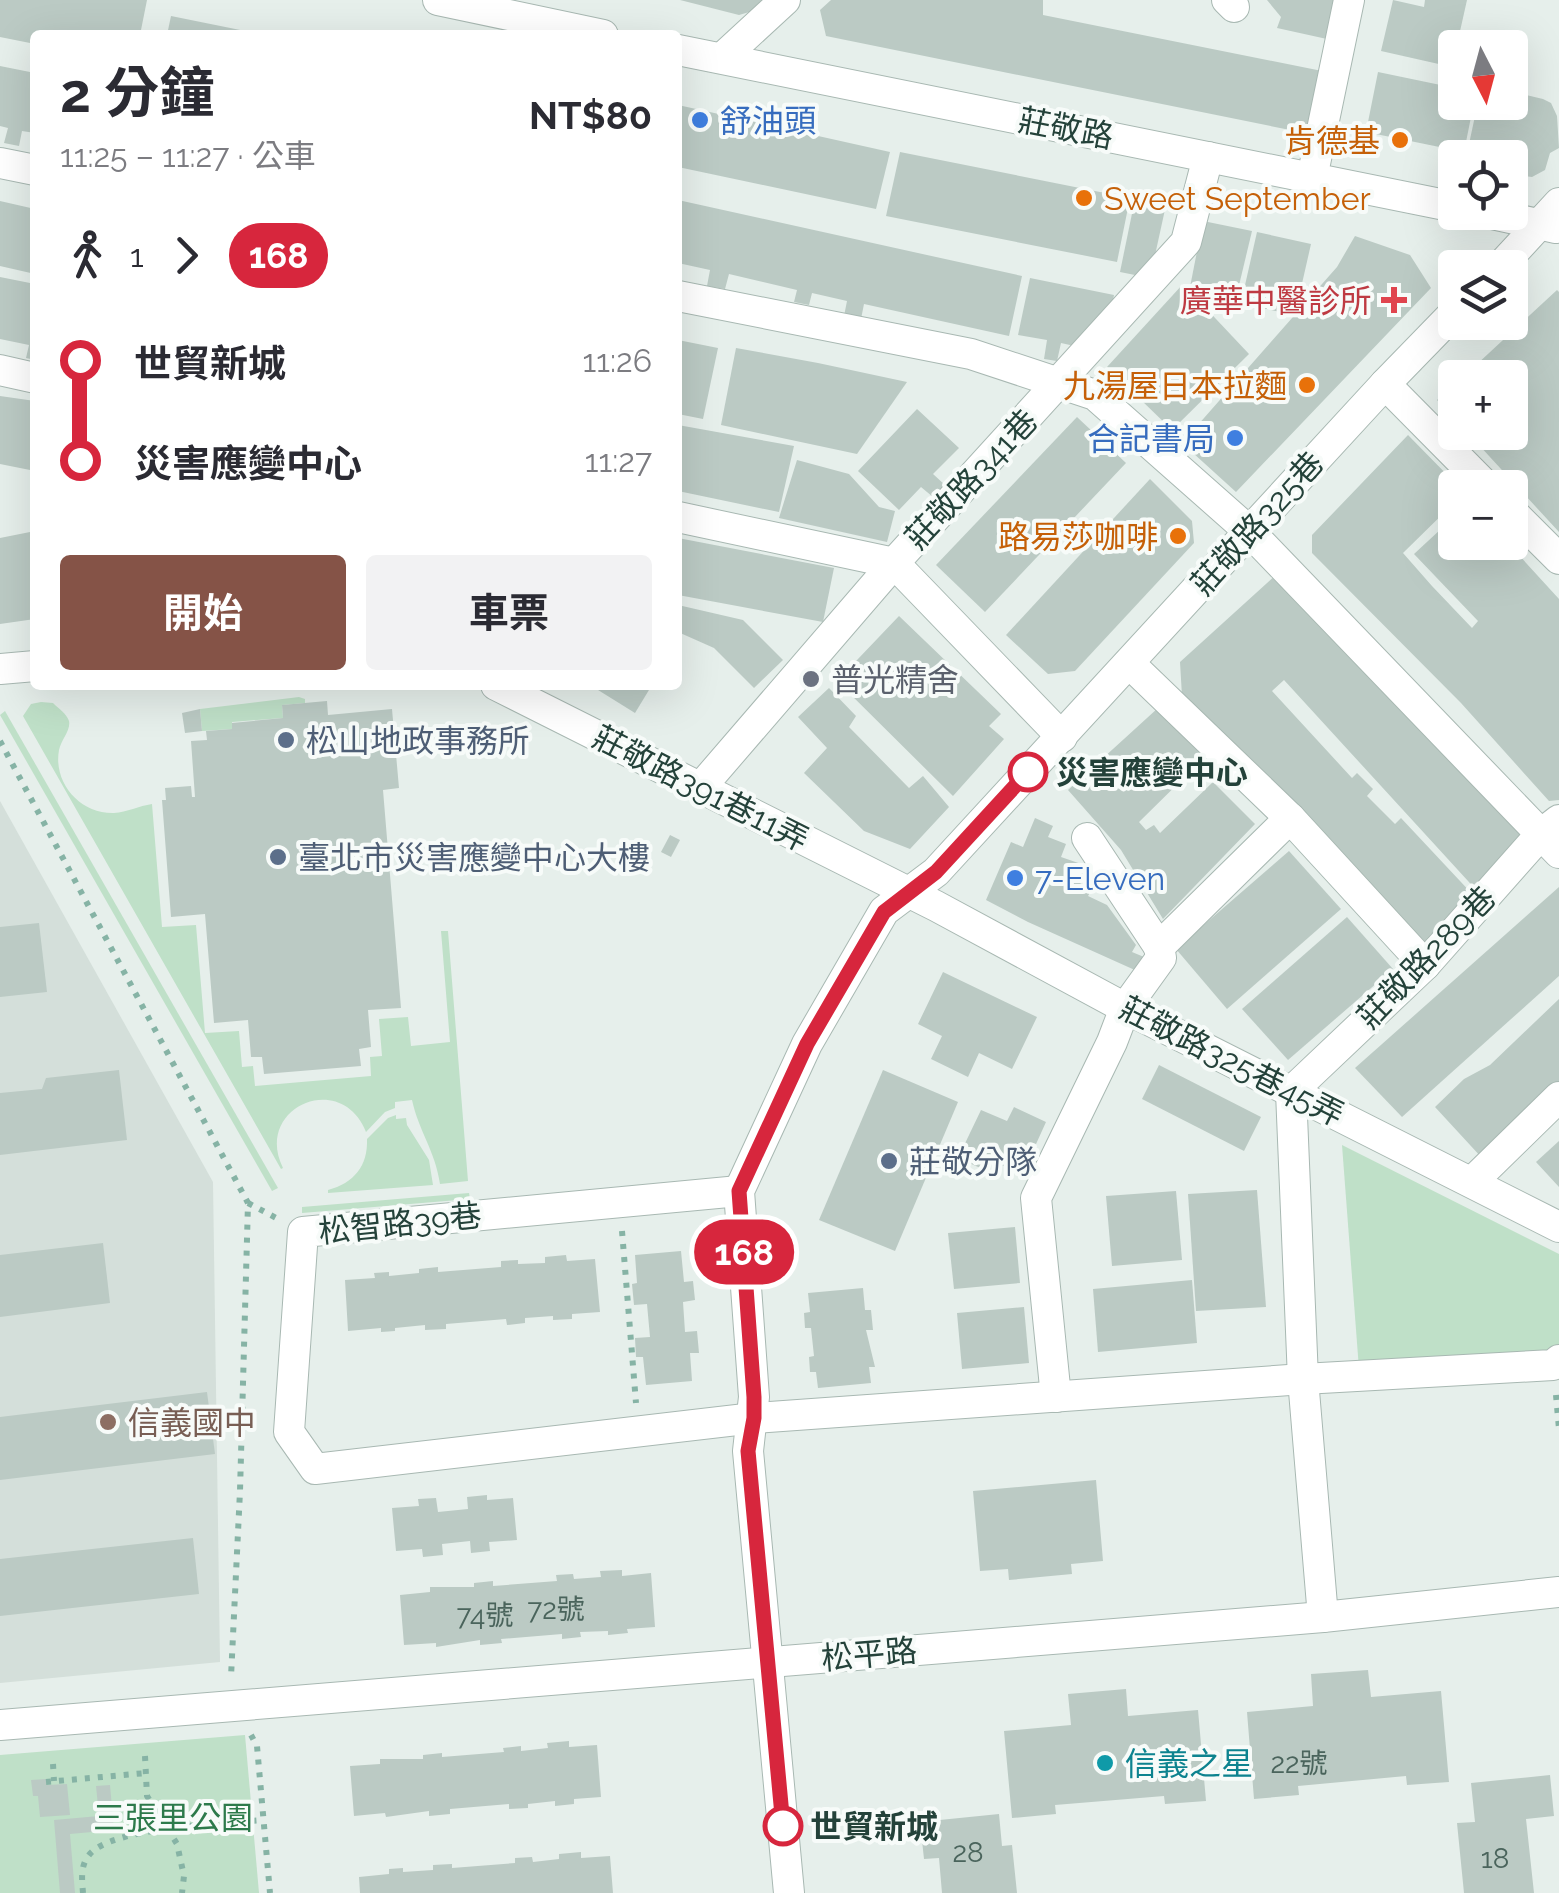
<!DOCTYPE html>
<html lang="zh-TW">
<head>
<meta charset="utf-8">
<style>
	body { margin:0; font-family:Raleway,"Noto Sans TC",sans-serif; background:#f2f2f3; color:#2b2b33; height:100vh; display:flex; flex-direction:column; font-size:38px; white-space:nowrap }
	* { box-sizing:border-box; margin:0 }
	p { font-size:32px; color:#7c7c81 }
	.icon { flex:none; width:55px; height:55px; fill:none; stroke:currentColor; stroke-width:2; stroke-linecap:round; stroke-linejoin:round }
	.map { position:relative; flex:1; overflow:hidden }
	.sheet { position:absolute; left:30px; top:30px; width:652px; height:660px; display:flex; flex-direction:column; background:#fff; border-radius:10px; box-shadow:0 10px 40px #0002 }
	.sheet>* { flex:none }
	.badge { padding:0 20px; border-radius:32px; font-size:35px; line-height:65px }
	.needle { width:65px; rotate:174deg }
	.tools { position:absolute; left:1438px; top:30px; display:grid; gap:20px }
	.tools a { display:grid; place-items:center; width:90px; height:90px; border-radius:10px; background:#fff; box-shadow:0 10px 40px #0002; font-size:50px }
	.map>.badge { position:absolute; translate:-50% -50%; box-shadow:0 0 0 5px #fff }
	.legs { display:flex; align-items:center; gap:15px; height:110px; padding:0 30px; font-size:32px }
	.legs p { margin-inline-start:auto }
	.summary { display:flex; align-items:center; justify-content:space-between; height:170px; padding:0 30px }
	h1 { font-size:55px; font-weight:700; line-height:75px }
	.cta { display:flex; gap:20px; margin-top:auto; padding:20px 30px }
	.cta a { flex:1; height:115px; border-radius:10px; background:#855347; color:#fff; font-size:40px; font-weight:700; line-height:115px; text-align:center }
	.cta a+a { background:#f2f2f3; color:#2b2b33 }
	ul { padding:0 30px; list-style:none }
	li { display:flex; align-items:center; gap:35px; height:100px; font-size:38px }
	li i { display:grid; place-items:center; width:15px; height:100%; margin:0 12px; background:currentColor }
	li i::after { content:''; width:25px; height:25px; margin:-12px; border:8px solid; border-radius:50%; background:#fff }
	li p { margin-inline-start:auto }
	li:first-child i { background:linear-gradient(#0000 50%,currentColor 0) }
	li:last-child i { background:linear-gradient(currentColor 50%,#0000 0) }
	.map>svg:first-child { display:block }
	.built { fill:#d4dfda }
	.green { fill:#bfe0c8 }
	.building { fill:#bbcac4 }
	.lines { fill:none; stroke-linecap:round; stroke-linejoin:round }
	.minor-casing { stroke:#a8b8b2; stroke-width:32 }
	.path { stroke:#86b3a5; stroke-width:6; stroke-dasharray:5 8; stroke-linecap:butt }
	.minor { stroke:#fff; stroke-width:30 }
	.line-1-casing { stroke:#fff; stroke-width:22 }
	.line-1 { stroke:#d7263d; stroke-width:15 }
	.shop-dot { fill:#3f7fe0; stroke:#f7fbf9; stroke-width:4 }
	.food-dot { fill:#e8710a; stroke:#f7fbf9; stroke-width:4 }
	.health-dot { fill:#e0444e; stroke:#f7fbf9; stroke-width:4 }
	.worship-dot { fill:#6b7280; stroke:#f7fbf9; stroke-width:4 }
	.service-dot { fill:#5c6f8a; stroke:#f7fbf9; stroke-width:4 }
	.stop-1-dot { fill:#fff; stroke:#d7263d; stroke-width:5 }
	.education-dot { fill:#8d6e63; stroke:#f7fbf9; stroke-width:4 }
	.culture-dot { fill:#0f9aa8; stroke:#f7fbf9; stroke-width:4 }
	.labels { text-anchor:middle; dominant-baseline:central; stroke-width:8; stroke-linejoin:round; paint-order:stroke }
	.number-label { font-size:28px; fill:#4a645c }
	.shop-label { font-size:32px; fill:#366cbe; stroke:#f7fbf9; text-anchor:start }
	.street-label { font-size:32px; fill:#24423a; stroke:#f7fbf9 }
	.food-label { font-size:32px; fill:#c56008; stroke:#f7fbf9; text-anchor:end }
	.health-label { font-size:32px; fill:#be3a42; stroke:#f7fbf9; text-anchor:end }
	.worship-label { font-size:32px; fill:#5b616d; stroke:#f7fbf9; text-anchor:start }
	.service-label { font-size:32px; fill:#4e5e75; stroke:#f7fbf9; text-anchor:start }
	.stop-label { font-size:32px; font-weight:bold; fill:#24423a; stroke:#f7fbf9; text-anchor:start }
	.education-label { font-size:32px; fill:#785e54; stroke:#f7fbf9; text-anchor:start }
	.culture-label { font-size:32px; fill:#0d838f; stroke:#f7fbf9; text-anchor:start }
	.park-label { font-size:32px; fill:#2d7a4b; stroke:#f7fbf9 }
</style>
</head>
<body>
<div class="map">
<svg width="1559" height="1893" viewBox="0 0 1559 1893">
	<rect width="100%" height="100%" fill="#e6efeb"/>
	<!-- built -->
	<path class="built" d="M0 801 213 1182 220 1662 0 1683Z"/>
	<!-- green -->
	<g class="green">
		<path d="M299 697 305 699V703L282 705 283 718 232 722V729L202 731 200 709Z"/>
		<path d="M41 702 53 703C58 708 67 714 69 721 71 730 61 740 59 750 53 783 80 814 114 813 127 812 139 806 152 804L162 927 196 925 205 1033 239 1031 242 1067 253 1066 255 1086 371 1076 370 1057 382 1056 379 1019 408 1017 411 1046 450 1042 441 931H448L468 1181 440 1184C435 1150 419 1132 412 1100L395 1102V1108L385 1112 366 1132C341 1069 253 1108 283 1168L281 1169 23 716 31 704Z"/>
		<path d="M5 711 278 1188 272 1191 0 715Z"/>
		<path d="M396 1115V1119L406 1118 407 1125 429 1160 433 1185 328 1193V1190C354 1183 368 1166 367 1139L388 1118Z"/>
		<path d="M1342 1145 1559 1254V1347L1550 1355 1359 1369Z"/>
		<path d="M469 1193 470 1199 302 1213V1207Z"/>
		<path d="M245 1735 259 1893H0V1755Z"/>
	</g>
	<!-- building -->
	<g class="building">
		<path d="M0 0H147L140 35H35V44L0 37Z"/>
		<path d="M680 0H773L767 7 739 15Z"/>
		<path d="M831 0H1043V15L1332 73 1321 124 1305 133 826 36 820 10Z"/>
		<path d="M1267 0H1347L1336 41 1277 28 1281 17Z"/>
		<path d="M1393 0 1424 7 1425 0H1467L1452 67 1381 51Z"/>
		<path d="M171 16 255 33V35H167Z"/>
		<path d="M0 66 35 73V133L22 131 19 146 4 143 8 128 0 126Z"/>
		<path d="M1378 72 1455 88V102H1474L1464 152 1366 132Z"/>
		<path d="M1510 91 1543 99 1551 103 1557 116 1559 148 1550 153 1545 170 1532 177 1510 174V158H1466L1478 102H1510Z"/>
		<path d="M678 105 890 152 876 209 678 167Z"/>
		<path d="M900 152 1130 198 1117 262 886 216Z"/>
		<path d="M1135 199 1166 205 1150 278 1120 272Z"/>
		<path d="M678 200 1022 276 1009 336 864 304 861 319 844 316 847 301 812 293 809 305 794 302 797 290 729 274 725 289 707 286 710 270 678 263Z"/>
		<path d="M0 201 35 209V274L0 266Z"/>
		<path d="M1203 221 1252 231 1236 298 1190 287Z"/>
		<path d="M1257 232 1311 244 1301 288 1280 312 1241 303Z"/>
		<path d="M1355 236 1410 255 1431 288 1236 492 1182 443 1337 267Z"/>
		<path d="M0 277 35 284V360L26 358 29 345 0 339Z"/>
		<path d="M1030 278 1114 295 1110 316 1079 347 1061 343 1057 361 1044 359 1047 340 1018 335Z"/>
		<path d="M1183 284 1249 354 1172 430 1107 367Z"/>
		<path d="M1557 290 1559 292V532L1467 432H1510V378H1462Z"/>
		<path d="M678 340 718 348 703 419 678 414Z"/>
		<path d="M736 348 818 363 907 382 857 454 721 425Z"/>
		<path d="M1455 383V420L1437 400Z"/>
		<path d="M0 396 35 401V471L0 464Z"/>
		<path d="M917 409 959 448 933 474 945 485 933 497 921 487 899 510 858 471Z"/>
		<path d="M1077 417 1126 463 985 612 936 565Z"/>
		<path d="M678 425 794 446 779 512 678 491Z"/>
		<path d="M1408 435 1460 488H1455V502L1403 553 1432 586 1472 628 1478 621 1414 554 1455 516V542H1507L1559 599V800L1549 801 1461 703 1312 553V535Z"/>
		<path d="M797 460 849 474 879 507 895 511 887 542 779 518Z"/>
		<path d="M1150 479 1192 521 1194 543 1075 671 1048 674 1006 635Z"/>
		<path d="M35 531V619L0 624V538Z"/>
		<path d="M678 538 834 568 823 622 678 595Z"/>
		<path d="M1278 573 1525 834 1479 893 1284 680 1272 691 1352 778 1357 773 1373 789 1367 796 1395 824 1401 818 1475 897 1426 944 1182 696 1180 662Z"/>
		<path d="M678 605 743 620 783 660 754 688 714 648 678 632Z"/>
		<path d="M899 616 1001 714 989 726 1004 739 953 796 837 681Z"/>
		<path d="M590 685H652L635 713Z"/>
		<path d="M829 688 856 716 849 727 909 788 923 776 949 807 910 849 864 831 804 773 827 748 798 717Z"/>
		<path d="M327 701 328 715 392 709 399 788 383 790 401 1008 368 1010 371 1047 359 1049 361 1066 264 1074 262 1057H251L248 1020 214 1023 205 914 171 917 162 800H166L165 788 191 786 192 797H195L191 741 207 740 206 731 232 729V723L283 718 282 705Z"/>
		<path d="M1158 708 1205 757 1139 822 1146 830 1154 825 1160 833 1213 782 1255 824 1163 919 1121 850 1068 790Z"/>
		<path d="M200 709 202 731 185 733 182 713Z"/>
		<path d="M1035 818 1053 826 1048 837 1066 844 1061 857 1087 866 1080 885 1092 889 1088 896 1107 905 1136 945 1132 952 1144 957 1137 971 1028 922 986 900 1011 842 1023 847Z"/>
		<path d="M670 835 680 840 671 857 661 852Z"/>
		<path d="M1289 851 1341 909 1227 1009 1176 949Z"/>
		<path d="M1559 887V976L1402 1117 1355 1068Z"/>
		<path d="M1347 917 1393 969 1288 1060 1242 1009Z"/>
		<path d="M39 923 47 992 0 997V927Z"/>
		<path d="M943 972 1037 1017 1012 1069 979 1053 968 1077 931 1059 942 1036 918 1024Z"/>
		<path d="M1559 999V1086L1482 1158 1435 1107 1464 1079 1490 1065Z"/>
		<path d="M1159 1065 1261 1117 1244 1151 1142 1099Z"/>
		<path d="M119 1070 127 1140 0 1155V1093L42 1089 46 1078Z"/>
		<path d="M883 1070 958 1102 895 1251 819 1220Z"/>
		<path d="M1014 1107 1046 1122 1022 1175 992 1160 987 1171 958 1158 981 1110 1007 1121Z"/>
		<path d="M1559 1141V1187L1536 1162Z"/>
		<path d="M1257 1190 1266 1307 1196 1311 1188 1194Z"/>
		<path d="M1176 1191 1182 1260 1112 1266 1106 1196Z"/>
		<path d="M1015 1227 1020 1283 954 1289 948 1233Z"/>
		<path d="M103 1243 110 1303 0 1317V1255Z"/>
		<path d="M681 1251 684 1282 693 1281 695 1300 683 1302 685 1332 697 1331 699 1353H690L692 1381 646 1385 643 1357H636L635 1338 650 1337 647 1304 634 1305 632 1284 637 1283 635 1255Z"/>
		<path d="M566 1255 567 1261 595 1259 600 1312 572 1314V1319L553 1320V1316L525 1318V1323L507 1325 506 1319 446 1324V1329L425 1330V1325L395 1328V1331L381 1332V1328L348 1331 345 1280 375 1278 374 1273 389 1272V1276L419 1273V1269L438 1267V1272L501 1267V1261L518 1260V1264L545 1263V1257Z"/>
		<path d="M1192 1280 1197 1343 1098 1352 1093 1289Z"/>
		<path d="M863 1288 865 1310H871L873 1330H866L875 1367H869L871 1383 818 1388 816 1372H810L809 1357 814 1356 811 1328H805L804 1313 810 1312 808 1293Z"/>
		<path d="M1024 1307 1029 1363 962 1369 957 1313Z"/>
		<path d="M207 1392 215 1454 0 1480V1417Z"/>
		<path d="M1096 1480 1103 1561 1071 1564 1072 1574 1009 1580 1008 1569 980 1571 973 1491Z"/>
		<path d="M487 1495V1500L513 1498 517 1540 489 1542 490 1551 471 1553 470 1541 442 1544 443 1555 423 1557 422 1549 396 1551 392 1508 419 1506 418 1499 436 1498 438 1512 468 1509 467 1497Z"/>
		<path d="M193 1538 199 1594 0 1616V1559Z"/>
		<path d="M622 1570V1576L651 1573 655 1627 627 1629 628 1633 608 1635V1631L580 1632 581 1637 562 1639V1634L501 1639 502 1643 480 1645V1640L436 1647V1643L404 1645 400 1595 430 1592V1587H474V1583L493 1581V1586L557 1581 556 1575 573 1574 574 1579 601 1577 600 1571Z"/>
		<path d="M1368 1670 1371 1697 1441 1691 1449 1782 1407 1785 1406 1776 1298 1786 1299 1795 1254 1799 1247 1712 1313 1706 1311 1674Z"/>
		<path d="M1126 1689 1128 1716 1198 1710 1206 1801 1165 1804 1164 1796 1055 1805 1056 1814 1012 1818 1004 1731 1071 1725 1068 1694Z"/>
		<path d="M569 1741V1747L597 1745 601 1797 574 1799V1804L555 1806V1801L528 1804V1808L509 1809V1804L450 1809V1814L429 1816V1811L386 1817 385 1813 354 1816 350 1766 380 1764V1759H423V1755L442 1753V1757L504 1752 503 1748 521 1746V1751L548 1748 547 1743Z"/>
		<path d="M1550 1775 1554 1816 1526 1819 1534 1893H1464L1457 1823 1475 1822 1471 1783Z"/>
		<path d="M46 1779 47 1785 67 1784 70 1815 40 1817 38 1796H33L31 1780Z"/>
		<path d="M110 1785 114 1830 70 1834 75 1893H60L54 1820 99 1816 96 1786Z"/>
		<path d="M999 1814 1002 1846 1012 1845 1017 1893H942L939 1858 924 1859 920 1822Z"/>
		<path d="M581 1852V1858L610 1856 613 1893H360L359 1877 389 1874V1869L403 1868V1872L433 1870V1865L452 1864V1868L515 1863V1858L532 1857 533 1862 559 1859V1854Z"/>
	</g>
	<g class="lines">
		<!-- minor casing -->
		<g class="minor-casing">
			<g id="minor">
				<path d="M438 0 603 35"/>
				<path d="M1227 0 1234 7"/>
				<path d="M678 50 1455 207"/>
				<path d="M722 58 785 0"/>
				<path d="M0 163 35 170"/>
				<path d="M1312 178 1349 0"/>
				<path d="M1483 212 1556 228"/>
				<path d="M1499 268 1559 203"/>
				<path d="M678 296 971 354 1095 395 1250 532 1559 853"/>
				<path d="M0 370 35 378"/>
				<path d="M1385 384 1488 488"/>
				<path d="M1510 510 1559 559"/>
				<path d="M678 517 894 563 1062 737"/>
				<path d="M1129 663 1290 818 1425 965"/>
				<path d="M0 669 35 666"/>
				<path d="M496 685 936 906 1125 1008 1559 1227"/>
				<path d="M701 787 894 563 1186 242 1208 157"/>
				<path d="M1087 838 1159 947 1290 818"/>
				<path d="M1472 1182 1559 1097"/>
				<path d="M739 1191 303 1232 289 1432 315 1469 754 1418 1303 1379 1553 1365 1559 1360"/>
				<path d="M1056 1397 1036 1198 1112 1042 1125 1008 1161 958 1159 947"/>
				<path d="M1323 1617 1303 1379 1291 1092 1425 965 1541 834 1559 820"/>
				<path d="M0 1725 1323 1617 1559 1592"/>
				<path d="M789 1893 748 1451 754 1397 739 1191 807 1044 884 911 936 872 1385 384 1455 312"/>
			</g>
		</g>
		<!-- path -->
		<g class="path">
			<path d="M0 741 248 1203 240 1491 231 1677"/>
			<path d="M248 1203 280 1220"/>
			<path d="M622 1231 636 1403"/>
			<path d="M1556 1395 1559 1429"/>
			<path d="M251 1735 257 1746 270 1893"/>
			<path d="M145 1756 147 1796 177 1844 184 1876 182 1893"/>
			<path d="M53 1764 54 1781"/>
			<path d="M46 1782 146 1773"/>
			<path d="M83 1893C82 1880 80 1866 89 1855 111 1827 227 1823 264 1820"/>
		</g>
		<!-- minor -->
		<use href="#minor" class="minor"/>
	</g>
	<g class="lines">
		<!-- line-1 casing -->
		<g class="line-1-casing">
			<path id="line-1" d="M783 1826 748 1451 754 1418V1397L739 1191 807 1044 884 912 936 872 1028 772"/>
		</g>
		<!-- line-1 -->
		<use href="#line-1" class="line-1"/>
	</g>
	<!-- markers -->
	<g class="shop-dot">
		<circle cx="700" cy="120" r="10"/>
		<circle cx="1235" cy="438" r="10"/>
		<circle cx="1015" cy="878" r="10"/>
	</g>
	<g class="food-dot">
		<circle cx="1400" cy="140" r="10"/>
		<circle cx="1084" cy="198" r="10"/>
		<circle cx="1307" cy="385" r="10"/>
		<circle cx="1178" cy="536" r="10"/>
	</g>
	<path class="health-dot" d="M1389 285h10v10h10v10h-10v10h-10v-10h-10v-10h10z"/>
	<circle class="worship-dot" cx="811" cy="679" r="10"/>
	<g class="service-dot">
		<circle cx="286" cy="740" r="10"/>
		<circle cx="278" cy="857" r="10"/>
		<circle cx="889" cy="1161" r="10"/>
	</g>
	<g class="stop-1-dot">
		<circle cx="1028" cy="772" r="18"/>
		<circle cx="783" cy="1826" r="18"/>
	</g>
	<circle class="education-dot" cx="108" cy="1422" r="10"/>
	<circle class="culture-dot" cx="1105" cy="1763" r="10"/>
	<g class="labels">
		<!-- number labels -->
		<g class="number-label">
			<text x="556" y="1609">72號</text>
			<text x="485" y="1615">74號</text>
			<text x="1299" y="1763">22號</text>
			<text x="968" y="1852">28</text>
			<text x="1495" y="1858">18</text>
		</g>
		<!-- shop labels -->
		<g class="shop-label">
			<text x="720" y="120">舒油頭</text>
			<text x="1215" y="438" text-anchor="end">合記書局</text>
			<text x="1035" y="878">7-Eleven</text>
		</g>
		<!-- street labels -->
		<g class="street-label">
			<text transform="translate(1066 128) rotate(11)">莊敬路</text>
			<text transform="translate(971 479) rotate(-47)">莊敬路341巷</text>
			<text transform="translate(1257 523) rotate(-48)">莊敬路325巷</text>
			<text transform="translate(701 788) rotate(27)">莊敬路391巷11弄</text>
			<text transform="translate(1426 957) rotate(-46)">莊敬路289巷</text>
			<text transform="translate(1232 1061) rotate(27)">莊敬路325巷45弄</text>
			<text transform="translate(400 1223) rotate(-6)">松智路39巷</text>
			<text transform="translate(869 1654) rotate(-5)">松平路</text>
		</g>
		<!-- food labels -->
		<g class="food-label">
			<text x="1380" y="140">肯德基</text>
			<text x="1104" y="198" text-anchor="start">Sweet September</text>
			<text x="1287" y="385">九湯屋日本拉麵</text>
			<text x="1158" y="536">路易莎咖啡</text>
		</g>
		<!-- health labels -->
		<g class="health-label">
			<text x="1372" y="300">廣華中醫診所</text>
		</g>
		<!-- worship labels -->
		<g class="worship-label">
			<text x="831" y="679">普光精舍</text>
		</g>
		<!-- service labels -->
		<g class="service-label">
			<text x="306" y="740">松山地政事務所</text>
			<text x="298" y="857">臺北市災害應變中心大樓</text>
			<text x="909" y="1161">莊敬分隊</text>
		</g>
		<!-- stop labels -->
		<g class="stop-label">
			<text x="1056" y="772">災害應變中心</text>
			<text x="810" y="1826">世貿新城</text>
		</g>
		<!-- education labels -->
		<g class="education-label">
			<text x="128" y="1422">信義國中</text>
		</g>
		<!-- culture labels -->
		<g class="culture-label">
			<text x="1125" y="1763">信義之星</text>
		</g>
		<!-- park labels -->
		<g class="park-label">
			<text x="173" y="1817">三張里公園</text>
		</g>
	</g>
</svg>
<div class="tools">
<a><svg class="needle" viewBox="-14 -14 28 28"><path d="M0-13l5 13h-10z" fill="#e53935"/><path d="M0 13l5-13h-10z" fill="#7c7c81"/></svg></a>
<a><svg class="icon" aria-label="locate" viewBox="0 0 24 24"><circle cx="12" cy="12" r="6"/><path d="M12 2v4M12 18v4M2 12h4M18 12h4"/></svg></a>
<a><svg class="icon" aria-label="layers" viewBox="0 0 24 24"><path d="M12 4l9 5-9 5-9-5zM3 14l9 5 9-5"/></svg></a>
<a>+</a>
<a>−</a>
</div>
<b class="badge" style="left:744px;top:1252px;background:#d7263d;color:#fff">168</b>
<section class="sheet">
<div class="summary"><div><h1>2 分鐘</h1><p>11:25 – 11:27 · 公車</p></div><b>NT$80</b></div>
<div class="legs"><svg class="icon" aria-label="walk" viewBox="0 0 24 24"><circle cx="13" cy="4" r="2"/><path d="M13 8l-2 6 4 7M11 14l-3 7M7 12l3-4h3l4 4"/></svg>1<svg class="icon" aria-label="forward" viewBox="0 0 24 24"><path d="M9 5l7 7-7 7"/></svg><b class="badge" style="background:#d7263d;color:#fff">168</b></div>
<ul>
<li><i style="color:#d7263d"></i><b>世貿新城</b><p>11:26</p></li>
<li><i style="color:#d7263d"></i><b>災害應變中心</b><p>11:27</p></li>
</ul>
<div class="cta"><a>開始</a><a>車票</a></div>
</section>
</div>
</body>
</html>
